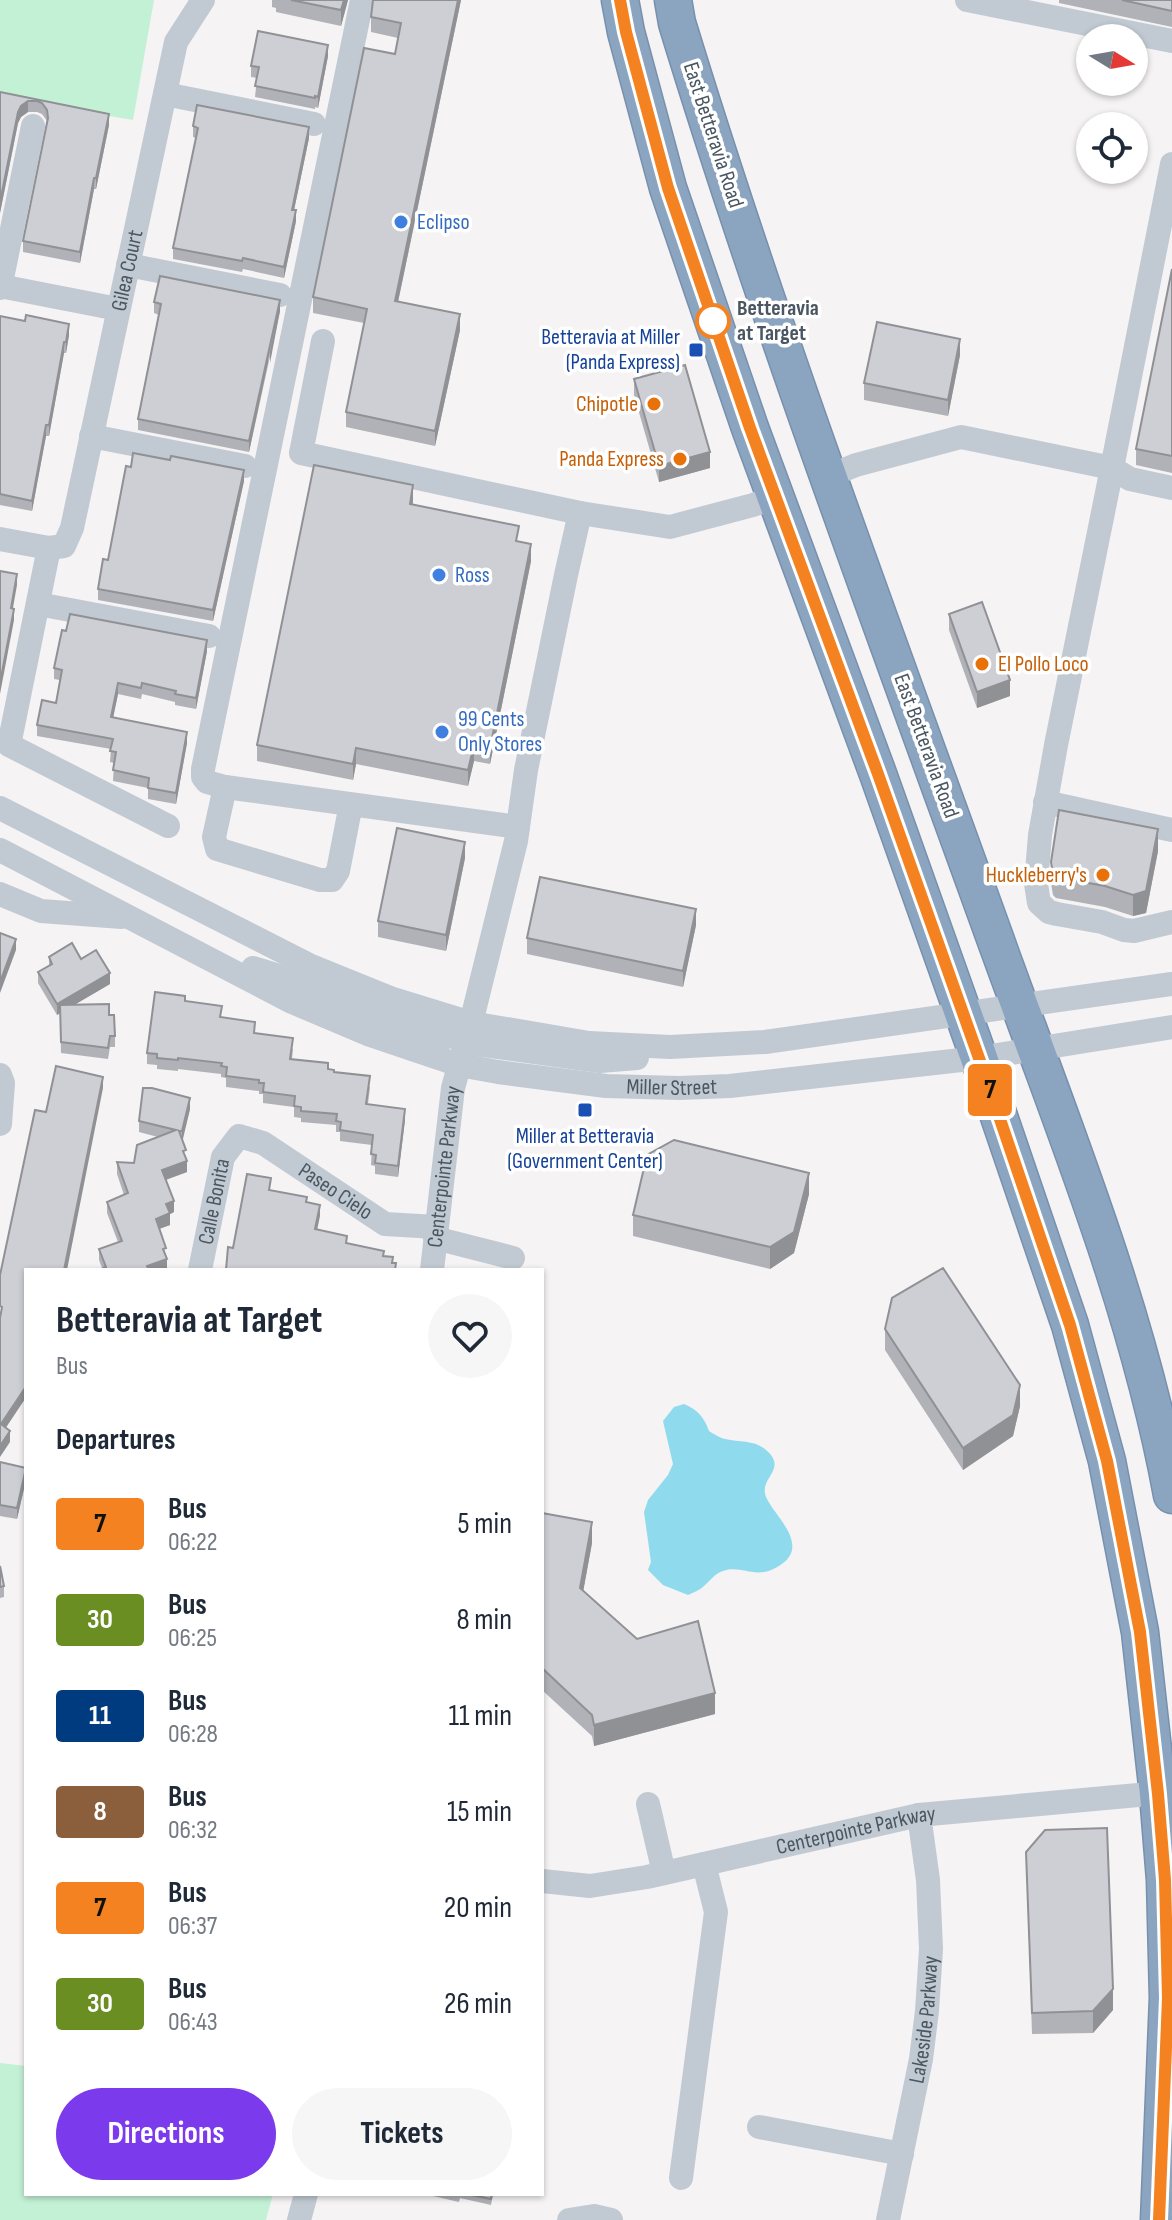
<!DOCTYPE html>
<html lang="en">
<head>
<meta charset="utf-8">
<style>
	body { margin:0; font-family:"Sofia Sans Condensed",sans-serif; background:#f6f6f7; color:#1f2937; height:100vh; display:flex; flex-direction:column; font-size:30px; white-space:nowrap }
	* { box-sizing:border-box; margin:0 }
	p { font-size:26px; color:#747a83 }
	.icon { flex:none; width:44px; height:44px; fill:none; stroke:currentColor; stroke-width:2; stroke-linecap:round; stroke-linejoin:round }
	.map { position:relative; flex:1; overflow:hidden }
	.details { position:absolute; left:24px; top:1268px; width:520px; height:928px; display:flex; flex-direction:column; background:#fff; border-radius:0px; box-shadow:0 2px 6px #0004 }
	.details>* { flex:none }
	.badge { padding:0 16px; border-radius:6px; font-size:28px; line-height:52px }
	.needle { width:52px; rotate:101deg }
	.tools { position:absolute; left:1076px; top:24px; display:grid; gap:16px }
	.tools a { display:grid; place-items:center; width:72px; height:72px; border-radius:50%; background:#fff; box-shadow:0 2px 6px #0004; font-size:40px }
	.map>.badge { position:absolute; translate:-50% -50%; box-shadow:0 0 0 4px #fff }
	h2 { padding:0 32px; font-size:30px; line-height:72px }
	.round { display:grid; place-items:center; flex:none; width:84px; height:84px; border-radius:42px; background:#f6f6f7 }
	.overview { display:flex; align-items:center; justify-content:space-between; height:136px; padding:0 32px }
	h1 { font-size:38px; font-weight:700; line-height:60px }
	.action { display:flex; gap:16px; margin-top:auto; padding:16px 32px }
	.action a { flex:1; height:92px; border-radius:48px; background:#7c3aed; color:#fff; font-size:32px; font-weight:700; line-height:92px; text-align:center }
	.action a+a { background:#f6f6f7; color:#1f2937 }
	ul { padding:0; list-style:none }
	li { display:flex; align-items:center; gap:24px; height:96px; padding:0 32px }
	li div { flex:1 }
	li b { display:block; font-size:30px }
	li em { font-style:normal }
	li .badge { min-width:88px; font-weight:700; text-align:center }
	.map>svg:first-child { display:block }
	.green { fill:#c3f1d5 }
	.water { fill:#90daee }
	.lines { fill:none; stroke-linecap:round; stroke-linejoin:round }
	.highway-casing { stroke:#7690ad; stroke-width:39 }
	.minor { stroke:#c1cad2; stroke-width:24 }
	.highway { stroke:#8ba5c1; stroke-width:36 }
	.wall { fill:#b0b2b7 }
	.shaded-wall { fill:#909195 }
	.building { fill:#cdcfd5; stroke:#909195; stroke-width:2 }
	.line-casing { stroke:#fff; stroke-width:18 }
	.line { stroke:#f58220; stroke-width:12 }
	.shop-dot { fill:#3f7fe0; stroke:#fff; stroke-width:3 }
	.stop-dot { fill:#fff; stroke:#f58220; stroke-width:4 }
	.transit-dot { fill:#1a4fb4; stroke:#fff; stroke-width:3 }
	.food-dot { fill:#e8710a; stroke:#fff; stroke-width:3 }
	.labels { text-anchor:middle; dominant-baseline:central; stroke-width:7; stroke-linejoin:round; paint-order:stroke }
	.street-label { font-size:22px; fill:#4a5661; stroke:#fff }
	.shop-label { font-size:22px; fill:#366cbe; stroke:#fff; text-anchor:start }
	.stop-label { font-size:22px; font-weight:bold; fill:#4a5661; stroke:#fff; text-anchor:start }
	.transit-label { font-size:22px; fill:#164399; stroke:#fff; text-anchor:end }
	.food-label { font-size:22px; fill:#c56008; stroke:#fff; text-anchor:end }
</style>
</head>
<body>
<div class="map">
<svg width="1172" height="2220" viewBox="0 0 1172 2220">
	<rect width="100%" height="100%" fill="#f5f3f3"/>
	<!-- green -->
	<g class="green">
		<path d="M0 0H154L133 120 0 97Z"/>
		<path d="M0 2063 26 2066V2194H273L266 2220H0Z"/>
	</g>
	<!-- water -->
	<path class="water" d="M684 1404C698 1410 704 1417 709 1431 714 1434 720 1438 725 1439 743 1443 758 1439 771 1455 784 1472 757 1480 767 1499 776 1517 808 1544 783 1563 757 1583 744 1564 723 1571 714 1574 711 1580 704 1586 700 1590 694 1592 688 1595L663 1585 648 1570 651 1562 644 1512 648 1500 668 1475 673 1464 663 1421 674 1407Z"/>
	<g class="lines">
		<!-- highway casing -->
		<g class="highway-casing">
			<g id="highway">
				<path d="M620 0 626 32 668 188 750 428 878 774 979 1058 1070 1325 1107 1461 1140 1632 1158 1794 1165 1880 1168 1998 1159 2220"/>
				<path d="M673 0 677 23C773 337 889 644 1000 952 1064 1129 1138 1309 1172 1495"/>
			</g>
		</g>
		<!-- minor -->
		<g class="minor">
			<path d="M967 0 1172 41"/>
			<path d="M165 94 314 124"/>
			<path d="M128 265 280 295"/>
			<path d="M0 286 118 309"/>
			<path d="M0 288 33 126"/>
			<path d="M323 341 301 453 580 513 670 527 753 505 775 497"/>
			<path d="M91 436 245 466"/>
			<path d="M829 476 856 465 961 437 1112 468 1172 164"/>
			<path d="M1172 488 1130 479 1112 468 1056 745 1040 835 1036 884 1039 903 1049 912 1057 914 1102 922 1124 930 1134 931 1172 922"/>
			<path id="s1" d="M0 539 49 548 64 546 72 528 176 42 203 0"/>
			<path d="M49 548 9 745 168 826"/>
			<path d="M38 604 209 636"/>
			<path d="M225 787 207 782 203 777V769L362 0"/>
			<path d="M1045 802 1172 830"/>
			<path d="M351 804 338 871 332 880H320L217 849 214 837 225 787 518 827"/>
			<path d="M0 808 309 965 393 999 471 1023 589 1043 670 1047 765 1042 1172 984"/>
			<path id="s2" d="M0 850 292 1002 370 1035 459 1065 498 1072 606 1086 679 1088 730 1086 979 1058 1172 1027"/>
			<path d="M0 894 41 911 122 917"/>
			<path d="M253 968 276 975 355 1009 405 1027 446 1037 461 1036 467 1032 471 1023 516 841 526 770 566 575 580 513"/>
			<path d="M0 1075 3 1083 0 1124"/>
			<path d="M435 1238 513 1258"/>
			<path id="s3" d="M200 1270 223 1157 239 1136 263 1143 385 1224 436 1227"/>
			<path id="s4" d="M432 1270 453 1088 463 1052 475 1044 600 1061 637 1058"/>
			<path d="M648 1804 664 1873"/>
			<path id="s5" d="M542 1881 590 1886 647 1877 919 1815 1171 1792"/>
			<path d="M759 2127 902 2154"/>
			<path d="M681 2178 716 1912 704 1864"/>
			<path d="M299 2220 306 2194"/>
			<path d="M569 2220 594 2216 611 2220"/>
			<path id="s6" d="M888 2220 921 2059 927 2011 931 1949 928 1880 919 1815"/>
		</g>
		<!-- highway -->
		<use href="#highway" class="highway"/>
	</g>
	<!-- wall -->
	<g class="wall">
		<path d="M272 0H348L341 26 276 12V8L272 7Z"/>
		<path d="M461 0 398 302 460 330 435 446 346 427V412L364 323 313 313V297L395 54 398 38 371 32V17Z"/>
		<path d="M1059 0H1172V27L1059 3Z"/>
		<path d="M328 56 318 108 315 107V109L255 97 257 78 251 77V66Z"/>
		<path d="M0 92 109 114V125L96 189H94L80 263 23 252V241L47 121 42 114 37 112H28L21 117 18 123 0 213Z"/>
		<path d="M193 126 309 138 294 210 296 221 284 278 243 269 242 272 173 259V248L196 138 193 137Z"/>
		<path d="M1172 269V473L1136 465V449Z"/>
		<path d="M154 302 280 311 249 452 138 430V419L159 315 154 313Z"/>
		<path d="M0 316 69 335 66 353H64L49 436H46L32 511 0 505Z"/>
		<path d="M960 355 948 416 864 400V383Z"/>
		<path d="M634 379 710 468 659 482 634 395Z"/>
		<path d="M244 481 213 621 98 600V589L108 560Z"/>
		<path d="M413 501V504L519 542 531 561 490 764 474 761 468 786 356 764 353 780 257 761V745Z"/>
		<path d="M949 614 1010 696 977 708 949 630Z"/>
		<path d="M207 651 196 709 175 705V702L142 694 141 699 118 694 113 717 187 743 176 804 148 799V788L113 781 114 763 110 762 111 749 37 736V725L56 703 60 680 54 679V668Z"/>
		<path d="M1158 851 1146 913 1133 916 1105 907 1056 898 1053 895 1051 883V862Z"/>
		<path d="M465 858 446 951 378 937V921Z"/>
		<path d="M696 925 683 987 527 954V938Z"/>
		<path d="M49 957 81 959 110 984 74 1005 109 1015 115 1036V1047H110L108 1059 61 1053 60 1013 57 1015 38 983V972L49 966Z"/>
		<path d="M185 1001 255 1034 293 1049 292 1059 328 1070 370 1087 368 1104 405 1120 398 1177 375 1174V1166L371 1165 372 1145 340 1141V1132H336V1125L301 1122V1118L294 1117V1107L263 1103V1094H259V1091L226 1087V1078L221 1077V1074L178 1069V1071L157 1069V1065L147 1064V1053Z"/>
		<path d="M190 1109 182 1140 187 1172 166 1180 174 1212 170 1214V1225L159 1229 166 1257 167 1270 102 1268 99 1260V1249L118 1242 107 1213V1202L124 1195 117 1174V1162L134 1163 158 1137 139 1132V1121Z"/>
		<path d="M809 1194 794 1253 770 1269 633 1236V1215Z"/>
		<path d="M885 1329 1020 1406 1013 1436 963 1470 885 1350Z"/>
		<path d="M0 1462 26 1468V1480L17 1519 0 1516Z"/>
		<path d="M542 1513 592 1543 583 1591 637 1639 715 1714 594 1746 592 1736 542 1690Z"/>
		<path d="M0 1566 4 1586V1597L0 1598Z"/>
		<path d="M1026 1852 1113 2010 1093 2033 1032 2034Z"/>
		<path d="M424 2194H493L491 2205 460 2198 459 2202Z"/>
	</g>
	<!-- shaded-wall -->
	<g class="shaded-wall">
		<path d="M344 0H348L341 26V10Z"/>
		<path d="M458 0H461L395 316V301Z"/>
		<path d="M328 45V56L318 108V97Z"/>
		<path d="M28 101V112L21 117 18 123 0 213V202L18 112 21 106Z"/>
		<path d="M109 114V125L96 189V178Z"/>
		<path d="M309 127V138L292 220V210Z"/>
		<path d="M94 178V189L80 263V252Z"/>
		<path d="M296 210V221L284 278V267Z"/>
		<path d="M280 300V311L270 363V352Z"/>
		<path d="M460 314V330L435 446V431Z"/>
		<path d="M69 324V335L66 353V342Z"/>
		<path d="M960 339V355L948 416V400Z"/>
		<path d="M64 342V353L49 436V425Z"/>
		<path d="M268 352V362L249 452V441Z"/>
		<path d="M46 425V436L32 511V501Z"/>
		<path d="M710 452V468L659 482V466Z"/>
		<path d="M244 470V481L213 621V610Z"/>
		<path d="M413 485V501L410 520V504Z"/>
		<path d="M531 544V561L490 764V748Z"/>
		<path d="M17 574V585L11 619V608Z"/>
		<path d="M14 609V620L0 694V683Z"/>
		<path d="M207 640V651L196 709V698Z"/>
		<path d="M1010 680V696L977 708V692Z"/>
		<path d="M118 683V694L111 728V717Z"/>
		<path d="M187 732V743L176 804V793Z"/>
		<path d="M474 745V761L468 786V770Z"/>
		<path d="M356 748V764L353 780V764Z"/>
		<path d="M1158 829V851L1146 913 1133 916V895Z"/>
		<path d="M465 842V858L446 951V935Z"/>
		<path d="M696 909V925L683 987V971Z"/>
		<path d="M16 939V950L0 993V982Z"/>
		<path d="M110 973V984L57 1015V1004Z"/>
		<path d="M103 1077V1088L67 1270H64Z"/>
		<path d="M190 1098V1109L182 1143V1131Z"/>
		<path d="M405 1109V1120L398 1177V1166Z"/>
		<path d="M187 1161V1172L162 1181V1170Z"/>
		<path d="M809 1173V1194L794 1253 770 1269V1247Z"/>
		<path d="M174 1201V1212L170 1214V1225L156 1230V1219L166 1204Z"/>
		<path d="M320 1205V1216L315 1240V1229Z"/>
		<path d="M167 1259V1270H147V1266Z"/>
		<path d="M1020 1385V1406L1013 1436 963 1470V1448Z"/>
		<path d="M25 1388V1399L1 1435V1424Z"/>
		<path d="M10 1431V1442L0 1457V1446Z"/>
		<path d="M26 1469V1480L17 1519V1508Z"/>
		<path d="M592 1522V1543L580 1609V1588Z"/>
		<path d="M715 1693V1714L594 1746V1725Z"/>
		<path d="M1113 1989V2010L1093 2033V2011Z"/>
	</g>
	<!-- building -->
	<g class="building">
		<path d="M291 0H344L341 10Z"/>
		<path d="M373 0H458L395 301 460 314 435 431 346 412 367 309 313 297 364 48 395 54 401 23 371 17Z"/>
		<path d="M1122 0H1172V11Z"/>
		<path d="M258 31 328 45 318 97 315 96V98L255 86 259 67 251 66Z"/>
		<path d="M0 92 109 114 96 178H94L80 252 23 241 48 118 47 110 42 103 37 101H28L21 106 18 112 0 202Z"/>
		<path d="M197 105 309 127 292 210H296L284 267 243 258 242 261 173 248 198 128 193 126Z"/>
		<path d="M1172 269V456L1136 449Z"/>
		<path d="M160 276 280 300 249 441 138 419 161 304 154 302Z"/>
		<path d="M26 315 69 324 66 342H64L49 425H46L32 501 0 494V316L25 321Z"/>
		<path d="M877 322 960 339 948 400 864 383Z"/>
		<path d="M685 365 710 452 659 466 634 379Z"/>
		<path d="M133 453 170 460 171 456 244 470 213 610 98 589 103 559 108 560 126 466 131 467Z"/>
		<path d="M314 465 413 485 410 504 519 526 516 541 531 544 490 748 474 745 468 770 356 748 353 764 257 745Z"/>
		<path d="M0 571 17 574 11 608 14 609 0 683Z"/>
		<path d="M982 602 1010 680 977 692 949 614Z"/>
		<path d="M70 614 207 640 196 698 175 694 176 691 142 683 141 688 118 683 111 717 187 732 176 793 148 788 149 778 113 770 116 752 110 751 113 739 37 725 42 700 56 703 62 670 54 668 62 630 66 631Z"/>
		<path d="M1059 810 1158 829 1146 891 1133 895 1105 886 1056 877 1053 874 1051 862Z"/>
		<path d="M397 828 465 842 446 935 378 921Z"/>
		<path d="M540 877 696 909 683 971 527 938Z"/>
		<path d="M0 933 16 939 0 982Z"/>
		<path d="M72 943 81 959 96 950 110 973 57 1004 38 972 52 964 49 957Z"/>
		<path d="M155 992 185 996V1001L222 1006 220 1017 255 1022 254 1033 293 1038 290 1059 328 1063V1069L334 1070V1072L370 1076 366 1104 405 1109 398 1166 375 1163 376 1155 371 1154 373 1135 340 1130 341 1122 336 1121 337 1114 301 1111V1107L294 1106 295 1096 263 1092 264 1083H259V1080L226 1076 227 1067 221 1066 222 1063 178 1058V1060L157 1058V1054L147 1053Z"/>
		<path d="M109 1004V1015H114L115 1036H110L108 1048 61 1042 60 1005Z"/>
		<path d="M56 1066 103 1077 64 1270H26V1388H25L1 1424 10 1431 0 1446V1318L2 1307 0 1306V1275L35 1110 46 1112Z"/>
		<path d="M143 1088H152L190 1098 182 1131H179L186 1150 183 1151 187 1161 162 1170 174 1201 166 1204 170 1213 156 1219 166 1248 163 1249 167 1259 147 1266 149 1270H100L106 1267 99 1249 122 1241 107 1202 128 1193 117 1162 134 1163 137 1145 176 1130 139 1121Z"/>
		<path d="M674 1140 809 1173 794 1232 770 1247 633 1215 647 1155Z"/>
		<path d="M247 1174 271 1178 269 1190 307 1197 306 1202 320 1205 315 1229 347 1236 346 1243 384 1251 383 1256 393 1257 392 1263H396L395 1270H226L228 1247 233 1248Z"/>
		<path d="M943 1268 1020 1385 1013 1415 963 1448 885 1329 892 1298Z"/>
		<path d="M0 1462 26 1468 17 1508 0 1505Z"/>
		<path d="M542 1513 592 1522 580 1588 637 1639 698 1621 715 1693 594 1725 592 1715 542 1668Z"/>
		<path d="M0 1566 4 1586 0 1587Z"/>
		<path d="M1107 1828 1113 1989 1093 2011 1032 2013 1026 1852 1045 1830Z"/>
		<path d="M467 2194H492L491 2199Z"/>
	</g>
	<g class="lines">
		<!-- line casing -->
		<g class="line-casing">
			<path id="line" d="M620 0 626 32 668 188 750 428 878 774 985 1075 1070 1325 1107 1461 1140 1632 1158 1794 1165 1880 1168 1998 1159 2220"/>
		</g>
		<!-- line -->
		<use href="#line" class="line"/>
	</g>
	<!-- markers -->
	<g class="shop-dot">
		<circle cx="401" cy="222" r="8"/>
		<circle cx="439" cy="575" r="8"/>
		<circle cx="442" cy="732" r="8"/>
	</g>
	<circle class="stop-dot" cx="713" cy="321" r="16"/>
	<g class="transit-dot">
		<rect x="688" y="342" width="16" height="16" rx="4"/>
		<rect x="577" y="1102" width="16" height="16" rx="4"/>
	</g>
	<g class="food-dot">
		<circle cx="654" cy="404" r="8"/>
		<circle cx="680" cy="459" r="8"/>
		<circle cx="982" cy="664" r="8"/>
		<circle cx="1103" cy="875" r="8"/>
	</g>
	<g class="labels">
		<!-- street labels -->
		<g class="street-label">
			<text transform="translate(713 135) rotate(72)">East Betteravia Road</text>
			<text stroke="none"><textPath href="#s1" startOffset="348">Gilea Court</textPath></text>
			<text transform="translate(926 746) rotate(70)">East Betteravia Road</text>
			<text stroke="none"><textPath href="#s2" startOffset="722">Miller Street</textPath></text>
			<text stroke="none"><textPath href="#s4" startOffset="104">Centerpointe Parkway</textPath></text>
			<text stroke="none"><textPath href="#s3" startOffset="254">Paseo Cielo</textPath></text>
			<text stroke="none"><textPath href="#s3" startOffset="70">Calle Bonita</textPath></text>
			<text stroke="none"><textPath href="#s5" startOffset="320">Centerpointe Parkway</textPath></text>
			<text stroke="none"><textPath href="#s6" startOffset="204">Lakeside Parkway</textPath></text>
		</g>
		<!-- shop labels -->
		<g class="shop-label">
			<text x="417" y="222">Eclipso</text>
			<text x="455" y="575">Ross</text>
			<text x="458" y="719">99 Cents<tspan x="458" dy="25">Only Stores</tspan></text>
		</g>
		<!-- stop labels -->
		<g class="stop-label">
			<text x="737" y="308">Betteravia<tspan x="737" dy="25">at Target</tspan></text>
		</g>
		<!-- transit labels -->
		<g class="transit-label">
			<text x="680" y="337">Betteravia at Miller<tspan x="680" dy="25">(Panda Express)</tspan></text>
			<text x="585" y="1136" text-anchor="middle">Miller at Betteravia<tspan x="585" dy="25">(Government Center)</tspan></text>
		</g>
		<!-- food labels -->
		<g class="food-label">
			<text x="638" y="404">Chipotle</text>
			<text x="664" y="459">Panda Express</text>
			<text x="998" y="664" text-anchor="start">El Pollo Loco</text>
			<text x="1087" y="875">Huckleberry's</text>
		</g>
	</g>
</svg>
<div class="tools">
<a><svg class="needle" viewBox="-14 -14 28 28"><path d="M0-13l5 13h-10z" fill="#e53935"/><path d="M0 13l5-13h-10z" fill="#747a83"/></svg></a>
<a><svg class="icon" aria-label="locate" viewBox="0 0 24 24"><circle cx="12" cy="12" r="6"/><path d="M12 2v4M12 18v4M2 12h4M18 12h4"/></svg></a>
</div>
<b class="badge" style="left:990px;top:1090px;background:#f58220;color:#111">7</b>
<section class="details">
<div class="overview"><div><h1>Betteravia at Target</h1><p>Bus</p></div><a class="round"><svg class="icon" aria-label="heart" viewBox="0 0 24 24"><path d="M12 20l-8-8c-3-5 5-10 8-4 3-6 11-1 8 4z"/></svg></a></div>
<h2>Departures</h2>
<ul>
<li><span class="badge" style="background:#f58220;color:#111">7</span><div><b>Bus</b><p>06:22</p></div><em>5 min</em></li>
<li><span class="badge" style="background:#6b8e23;color:#fff">30</span><div><b>Bus</b><p>06:25</p></div><em>8 min</em></li>
<li><span class="badge" style="background:#003b80;color:#fff">11</span><div><b>Bus</b><p>06:28</p></div><em>11 min</em></li>
<li><span class="badge" style="background:#8b5e3c;color:#fff">8</span><div><b>Bus</b><p>06:32</p></div><em>15 min</em></li>
<li><span class="badge" style="background:#f58220;color:#111">7</span><div><b>Bus</b><p>06:37</p></div><em>20 min</em></li>
<li><span class="badge" style="background:#6b8e23;color:#fff">30</span><div><b>Bus</b><p>06:43</p></div><em>26 min</em></li>
</ul>
<div class="action"><a>Directions</a><a>Tickets</a></div>
</section>
</div>
</body>
</html>
